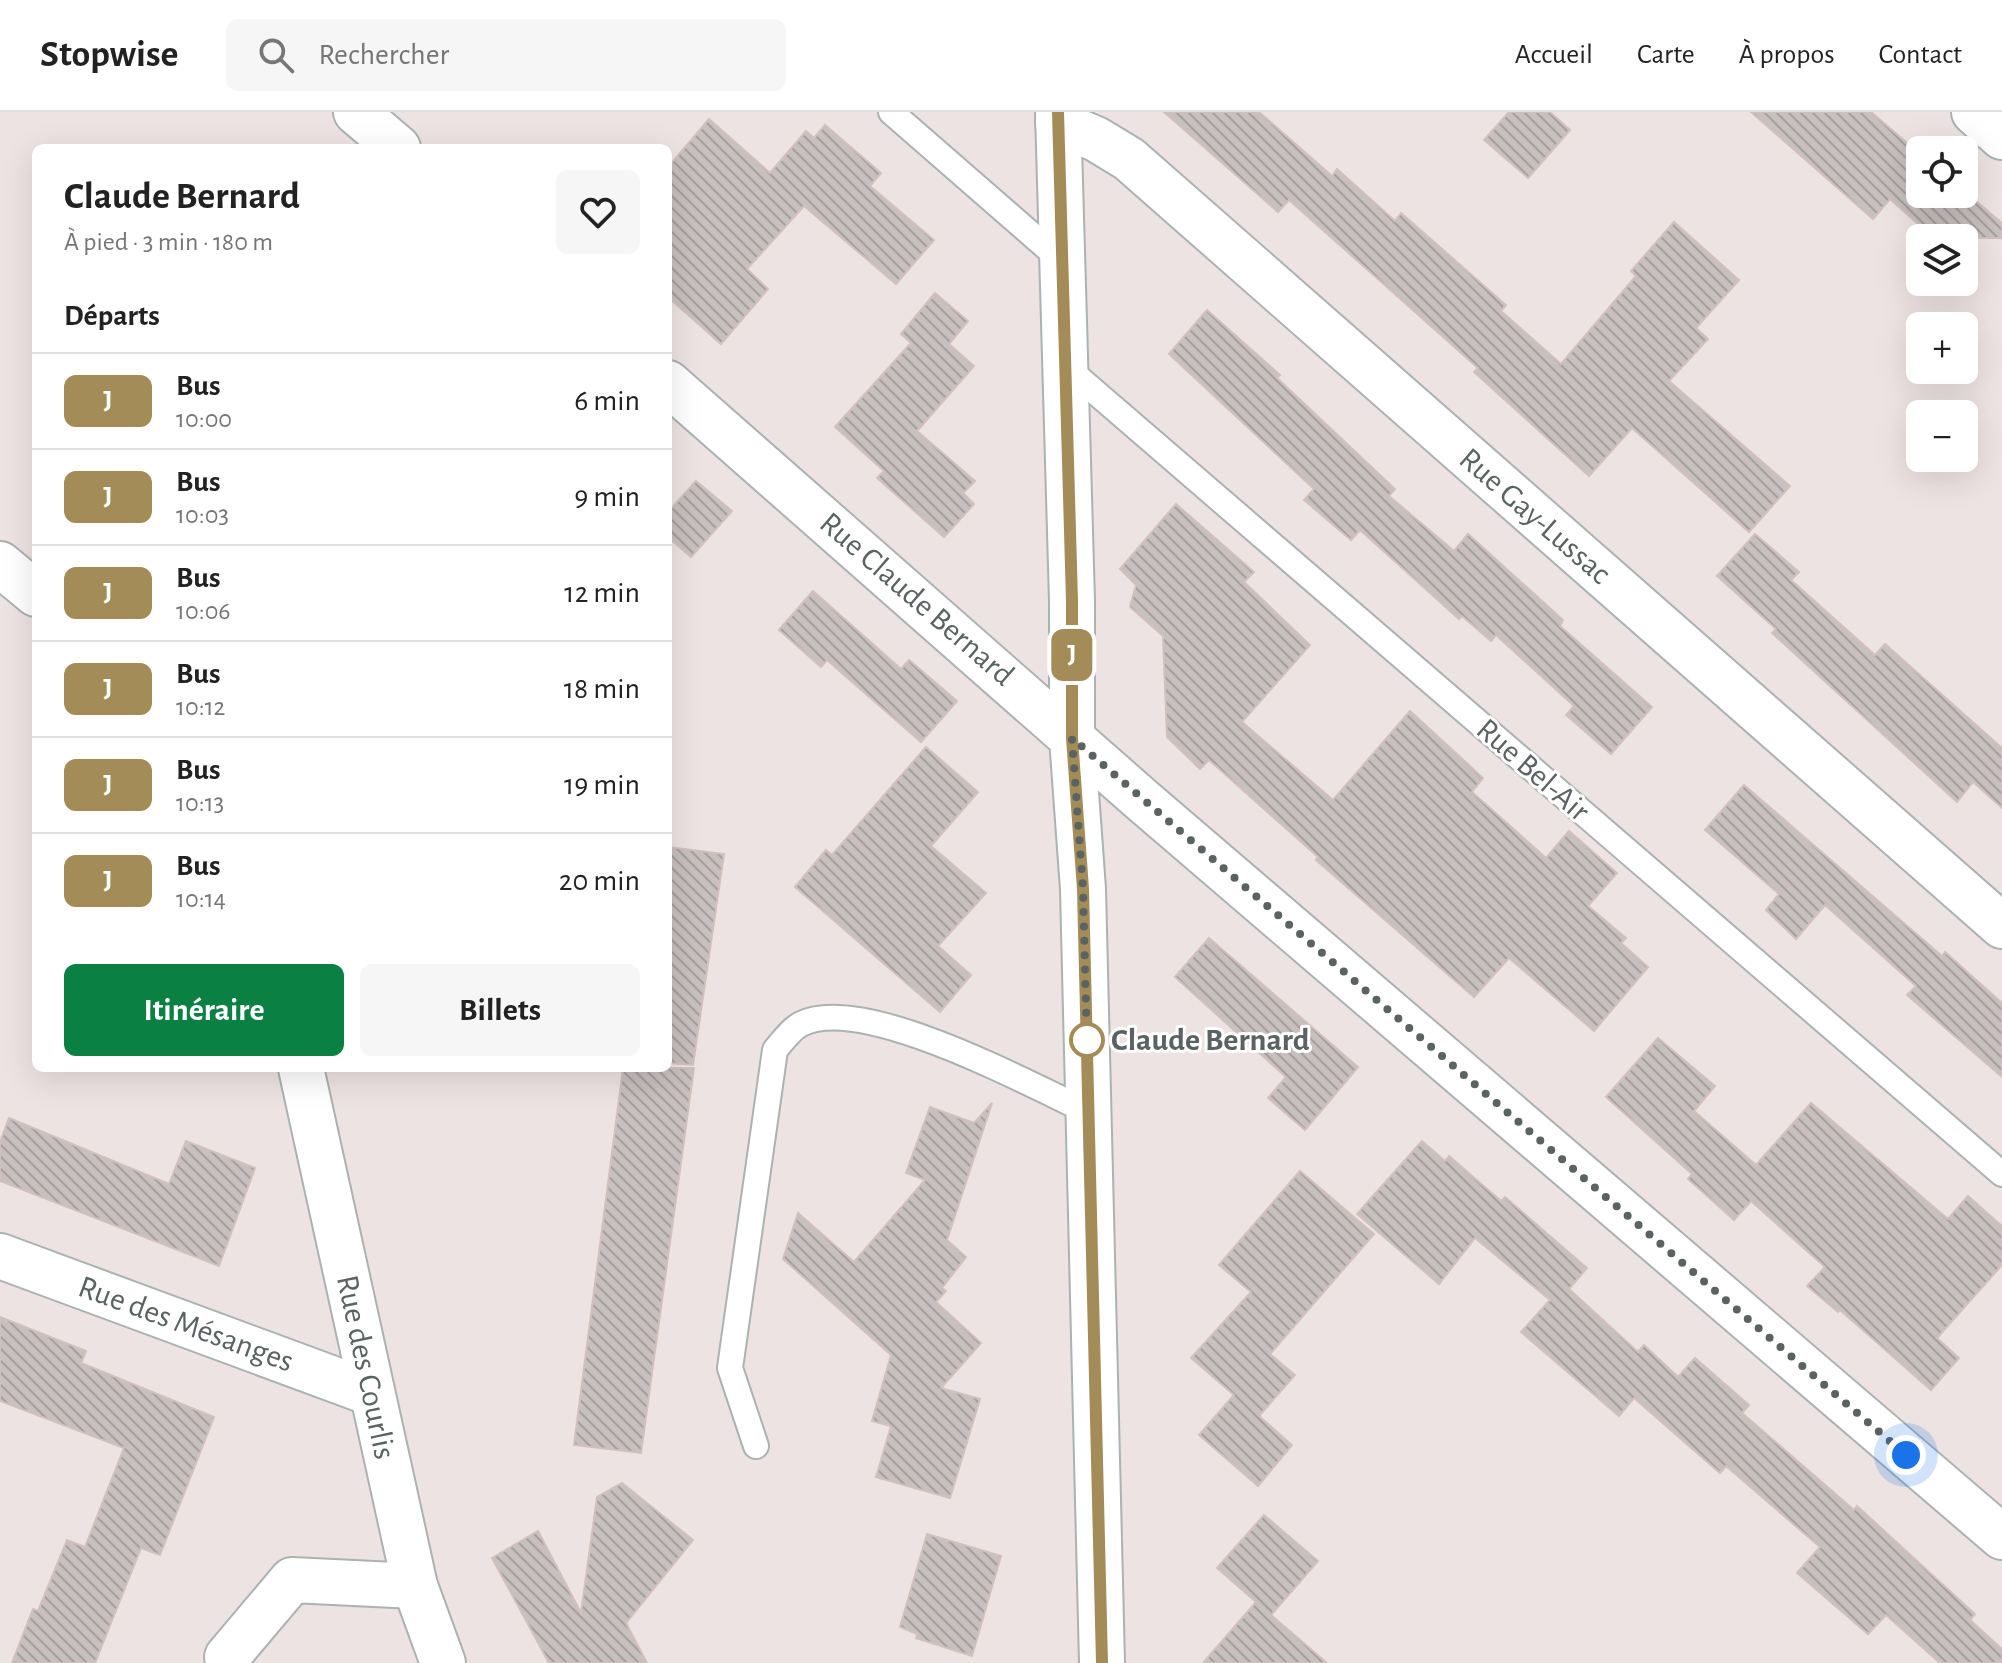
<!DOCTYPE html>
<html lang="fr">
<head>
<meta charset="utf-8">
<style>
	body { margin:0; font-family:"Alegreya Sans",sans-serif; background:#f6f6f6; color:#222; height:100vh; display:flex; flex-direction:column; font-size:30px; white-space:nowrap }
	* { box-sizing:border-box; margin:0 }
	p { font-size:26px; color:#767676 }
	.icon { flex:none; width:44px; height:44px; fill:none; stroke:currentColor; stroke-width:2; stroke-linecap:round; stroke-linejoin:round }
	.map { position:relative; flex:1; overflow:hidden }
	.side { position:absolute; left:32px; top:32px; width:640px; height:928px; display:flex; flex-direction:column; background:#fff; border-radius:12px; box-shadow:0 8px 32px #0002 }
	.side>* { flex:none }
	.badge { padding:0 16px; border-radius:12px; font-size:28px; line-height:52px }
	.buttons { position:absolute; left:1906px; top:24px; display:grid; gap:16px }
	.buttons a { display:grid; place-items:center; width:72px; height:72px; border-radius:12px; background:#fff; box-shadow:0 8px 32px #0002; font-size:40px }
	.you { position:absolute; width:40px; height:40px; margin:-20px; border:6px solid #fff; border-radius:50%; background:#1a73e8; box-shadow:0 0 0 12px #1a73e833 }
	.map>.badge { position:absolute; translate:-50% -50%; box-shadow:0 0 0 4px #fff }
	h2 { padding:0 32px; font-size:30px; line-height:72px }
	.round { display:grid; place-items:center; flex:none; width:84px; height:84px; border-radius:12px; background:#f6f6f6 }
	.overview { display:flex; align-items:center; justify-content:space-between; height:136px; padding:0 32px }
	h1 { font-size:38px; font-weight:700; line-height:60px }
	.button { display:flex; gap:16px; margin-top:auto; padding:16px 32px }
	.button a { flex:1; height:92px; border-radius:12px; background:#0b8043; color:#fff; font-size:32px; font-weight:700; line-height:92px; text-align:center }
	.button a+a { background:#f6f6f6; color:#222 }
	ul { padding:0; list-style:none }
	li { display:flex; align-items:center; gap:24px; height:96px; padding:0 32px; border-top:2px solid #e0e0e0 }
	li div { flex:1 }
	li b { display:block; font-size:30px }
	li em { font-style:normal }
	li .badge { min-width:88px; font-weight:700; text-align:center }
	header { display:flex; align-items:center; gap:48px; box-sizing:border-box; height:112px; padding:0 40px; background:#fff; border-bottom:2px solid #e0e0e0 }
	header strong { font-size:38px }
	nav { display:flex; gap:44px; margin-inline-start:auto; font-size:28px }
	.search { width:560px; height:72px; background:#f6f6f6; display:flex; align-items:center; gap:20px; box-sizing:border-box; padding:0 28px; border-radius:12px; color:#767676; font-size:30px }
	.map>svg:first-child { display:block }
	.building { fill:url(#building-back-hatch); stroke:#d2c0c0; stroke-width:2 }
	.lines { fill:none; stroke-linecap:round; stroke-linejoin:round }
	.lane-casing { stroke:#abb2b2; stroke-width:28 }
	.street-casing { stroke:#abb2b2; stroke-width:48 }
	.lane { stroke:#fff; stroke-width:24 }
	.street { stroke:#fff; stroke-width:44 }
	.line-casing { stroke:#fff; stroke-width:18 }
	.line { stroke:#a38c57; stroke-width:12 }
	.walk { stroke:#5a6362; stroke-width:8; stroke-dasharray:0 14.4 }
	.stop-dot { fill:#fff; stroke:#a38c57; stroke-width:4 }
	.labels { text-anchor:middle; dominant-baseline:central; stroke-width:6; stroke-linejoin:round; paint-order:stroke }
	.street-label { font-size:32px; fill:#5a6362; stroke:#fff }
	.stop-label { font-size:32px; font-weight:bold; fill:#5a6362; stroke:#fff; text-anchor:start }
</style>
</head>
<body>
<header>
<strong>Stopwise</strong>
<div class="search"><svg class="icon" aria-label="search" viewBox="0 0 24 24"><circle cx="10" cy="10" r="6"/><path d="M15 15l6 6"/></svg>Rechercher</div>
<nav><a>Accueil</a><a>Carte</a><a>À propos</a><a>Contact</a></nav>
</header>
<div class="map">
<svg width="2002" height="1551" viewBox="0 0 2002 1551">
	<defs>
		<pattern id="building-back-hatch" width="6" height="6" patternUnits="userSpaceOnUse" patternTransform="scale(2)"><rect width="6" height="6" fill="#c8bfbf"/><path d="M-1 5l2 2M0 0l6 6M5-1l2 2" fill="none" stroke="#a59f9f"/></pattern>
	</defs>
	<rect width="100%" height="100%" fill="#ede3e2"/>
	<!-- building -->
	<g class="building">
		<path d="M1164 0H1259L1332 64 1337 57 1395 109 1401 101 1506 193 1501 199 1561 252 1636 164 1631 159 1674 110 1739 168 1696 216 1708 227 1669 269 1790 374 1749 420 1632 316 1589 364 1474 260 1478 256 1289 88 1278 100Z"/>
		<path d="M1509 0H1550L1570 18 1528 66 1484 28Z"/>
		<path d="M1751 0H1871L1920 42V82H1964V79L2002 111V126H1934L1890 87 1873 107Z"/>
		<path d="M709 7 770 61 806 19 814 26 825 13 881 61 870 74 934 128 896 172 804 94 747 157 768 177 721 232 668 185V55Z"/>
		<path d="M935 181 968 209 949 232 974 254 917 319 975 369 963 381 974 392 944 425 877 366 884 359 835 315 911 231 901 222Z"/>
		<path d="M1207 198 1280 263 1277 266 1395 377 1389 384 1454 439 1468 422 1563 508 1560 514 1652 595 1611 642 1566 603 1574 594 1496 523 1491 529 1462 504 1459 507 1360 418 1351 428 1304 388 1314 377 1169 242Z"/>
		<path d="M696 369 732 399 691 445 668 425V400Z"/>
		<path d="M1176 392 1254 460 1244 470 1310 533 1242 610 1333 688 1410 599 1483 666 1472 680 1546 746 1569 719 1617 761 1588 794 1626 826 1621 831 1648 855 1594 919 1509 846 1474 885 1316 748 1318 745 1209 648 1200 657 1167 625 1163 524 1130 495 1136 473 1120 457Z"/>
		<path d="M1755 422 1799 460 1791 468 1875 543 1885 532 2002 636V696L1973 670 1957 690 1772 521 1776 517 1717 464Z"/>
		<path d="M813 479 901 557 909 548 957 589 921 630 827 548 821 555 779 518Z"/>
		<path d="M926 635 978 680 931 734 986 781 938 834 971 863 940 900 795 775 826 738 832 743Z"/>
		<path d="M1744 673 1942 844 1945 840 2002 891V965L1907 883 1916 874 1825 793 1796 827 1766 798 1779 782 1705 718Z"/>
		<path d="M668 735 724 742 693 953 668 951Z"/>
		<path d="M1209 826 1358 955 1305 1018 1268 986 1286 965 1175 865Z"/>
		<path d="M1658 926 1715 974 1694 999 1756 1053 1811 991 1948 1107 1968 1084 2002 1114V1153L1937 1226 1959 1246 1931 1278 1840 1198 1838 1200 1807 1174 1825 1155 1751 1089 1734 1108 1688 1067 1692 1062 1606 985Z"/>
		<path d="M623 956H694L641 1341 574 1333Z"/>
		<path d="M992 991 947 1128 966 1145 942 1176 946 1179 936 1190 981 1231 941 1276 980 1287 950 1386 876 1365 891 1314 872 1309 891 1243 783 1147 798 1101 854 1150 925 1068 906 1061 930 995 974 1011Z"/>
		<path d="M9 1006 169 1072 186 1029 255 1056 219 1154 0 1069V1030Z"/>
		<path d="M1422 1029 1445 1049 1449 1044 1501 1089 1505 1085 1587 1156 1569 1177 1638 1240 1644 1233 1678 1265 1695 1246 1749 1293 1742 1301 1854 1398 1857 1394 1975 1502 1970 1508 2002 1537V1551H1940L1886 1503 1868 1522 1797 1461 1820 1435 1726 1354 1720 1361 1634 1286 1619 1304 1521 1220 1550 1188 1475 1126 1439 1172 1357 1102Z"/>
		<path d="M1300 1059 1374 1122 1270 1242 1295 1263 1259 1304 1292 1333 1258 1374 1199 1323 1234 1283 1191 1246 1251 1180 1219 1153Z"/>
		<path d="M0 1205 86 1239 81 1251 214 1305 160 1443 141 1436 95 1551H12L33 1497 38 1499 67 1428 85 1435 124 1336 0 1289Z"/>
		<path d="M622 1371 693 1428 626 1511 647 1551H549L492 1446 538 1419 581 1501 597 1385Z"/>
		<path d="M1264 1403 1318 1449 1271 1503 1327 1551H1203L1256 1490 1217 1456Z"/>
		<path d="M927 1422 1001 1444 972 1544 916 1526 917 1522 900 1515Z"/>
	</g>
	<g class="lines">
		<!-- lane casing -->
		<g class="lane-casing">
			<g id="lane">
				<path d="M891 0 1062 149"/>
				<path d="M1065 254 2002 1062"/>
				<path d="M756 1334 730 1256 775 938C782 930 791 917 801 912 862 881 1028 972 1089 1000"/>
			</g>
		</g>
		<!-- street casing -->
		<g class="street-casing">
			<g id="street">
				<path d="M356 0 398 36"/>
				<path d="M1058 0 1072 489V626L1083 777 1102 1551"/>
				<path d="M1974 0 2002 25"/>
				<path d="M1058 11 1096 27 1129 47 2002 814"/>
				<path d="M668 271 1142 688 2002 1425"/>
				<path d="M0 452 36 482"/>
				<path d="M301 956 415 1474 443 1551"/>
				<path d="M0 1144 371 1281"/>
				<path d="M227 1545 292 1468 415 1474"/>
			</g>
		</g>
		<!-- lane -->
		<use href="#lane" class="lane"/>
		<!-- street -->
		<use href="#street" class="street"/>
	</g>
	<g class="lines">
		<!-- line casing -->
		<g class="line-casing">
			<path id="line" d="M1058 0 1072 489V626L1083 777 1102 1551"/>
		</g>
		<!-- line -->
		<use href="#line" class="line"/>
		<!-- walk -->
		<path class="walk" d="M1087 928V936L1083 777 1072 626 1906 1343"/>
	</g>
	<!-- markers -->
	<circle class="stop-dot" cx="1087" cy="928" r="16"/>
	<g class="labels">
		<!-- street labels -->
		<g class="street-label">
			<text transform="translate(1535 404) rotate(41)">Rue Gay-Lussac</text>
			<text transform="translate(917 487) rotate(41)">Rue Claude Bernard</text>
			<text transform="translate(1533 658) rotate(41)">Rue Bel-Air</text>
			<text transform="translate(186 1212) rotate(20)">Rue des Mésanges</text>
			<text transform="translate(366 1255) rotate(78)">Rue des Courlis</text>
		</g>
		<!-- stop labels -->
		<g class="stop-label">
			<text x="1111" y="928">Claude Bernard</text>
		</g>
	</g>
</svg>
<div class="buttons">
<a><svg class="icon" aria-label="locate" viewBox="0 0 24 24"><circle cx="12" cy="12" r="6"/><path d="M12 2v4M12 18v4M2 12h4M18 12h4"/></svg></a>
<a><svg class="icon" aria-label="layers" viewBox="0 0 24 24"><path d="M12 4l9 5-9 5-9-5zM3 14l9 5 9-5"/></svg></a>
<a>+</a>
<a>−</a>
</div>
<div class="you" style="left:1906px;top:1343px"></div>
<b class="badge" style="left:1072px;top:543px;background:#a38c57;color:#fff">J</b>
<section class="side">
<div class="overview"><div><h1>Claude Bernard</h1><p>À pied · 3 min · 180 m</p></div><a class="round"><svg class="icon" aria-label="heart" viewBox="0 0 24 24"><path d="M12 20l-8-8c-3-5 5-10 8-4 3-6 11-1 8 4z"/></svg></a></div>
<h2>Départs</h2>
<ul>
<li><span class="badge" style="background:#a38c57;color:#fff">J</span><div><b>Bus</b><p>10:00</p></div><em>6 min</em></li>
<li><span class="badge" style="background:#a38c57;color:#fff">J</span><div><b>Bus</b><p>10:03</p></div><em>9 min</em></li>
<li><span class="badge" style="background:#a38c57;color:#fff">J</span><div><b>Bus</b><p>10:06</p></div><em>12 min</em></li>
<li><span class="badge" style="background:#a38c57;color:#fff">J</span><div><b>Bus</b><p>10:12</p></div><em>18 min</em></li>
<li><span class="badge" style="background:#a38c57;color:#fff">J</span><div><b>Bus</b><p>10:13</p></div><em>19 min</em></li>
<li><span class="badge" style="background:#a38c57;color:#fff">J</span><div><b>Bus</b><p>10:14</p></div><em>20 min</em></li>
</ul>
<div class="button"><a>Itinéraire</a><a>Billets</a></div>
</section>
</div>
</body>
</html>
